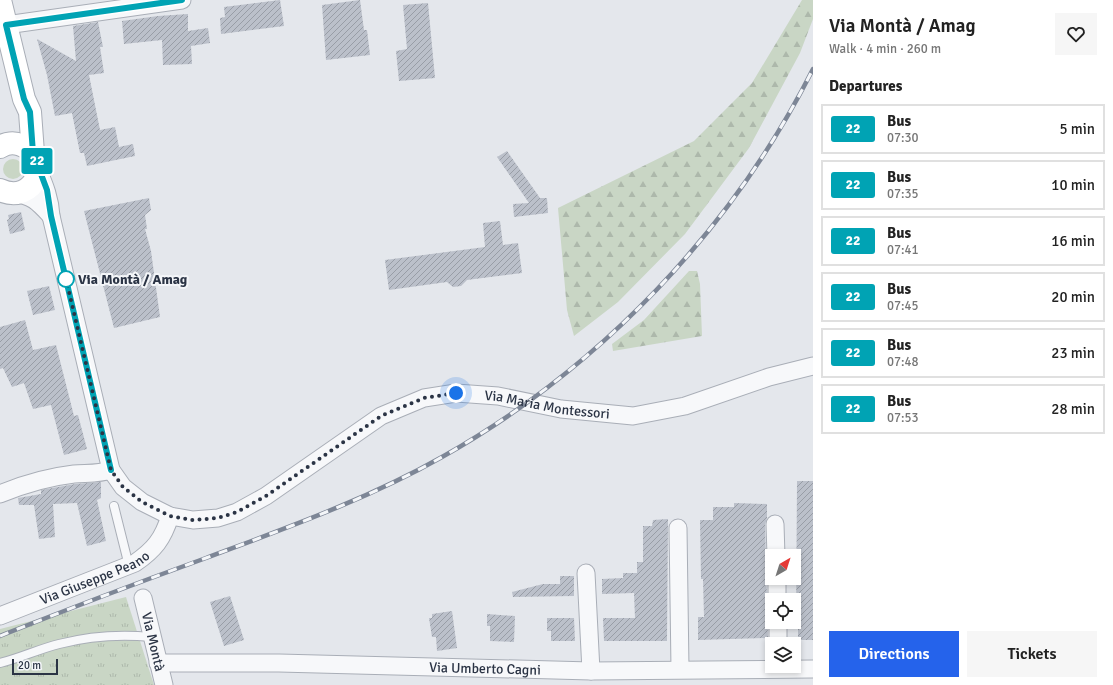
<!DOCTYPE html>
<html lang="en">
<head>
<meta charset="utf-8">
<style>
	body { margin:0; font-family:Signika,sans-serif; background:#f6f6f6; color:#222; height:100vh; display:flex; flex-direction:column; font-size:15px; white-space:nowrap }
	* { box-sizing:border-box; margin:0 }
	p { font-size:13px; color:#767676 }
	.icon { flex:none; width:22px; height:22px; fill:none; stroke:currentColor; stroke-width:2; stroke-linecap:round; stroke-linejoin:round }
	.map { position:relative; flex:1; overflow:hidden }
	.details { display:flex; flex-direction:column; background:#fff; width:300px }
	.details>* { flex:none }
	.badge { padding:0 8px; border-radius:3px; font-size:14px; line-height:26px }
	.needle { width:26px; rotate:39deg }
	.buttons { position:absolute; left:765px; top:549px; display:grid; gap:8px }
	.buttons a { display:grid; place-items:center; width:36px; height:36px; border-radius:0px; background:#fff; box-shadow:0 2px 6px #0003; font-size:20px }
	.scale { position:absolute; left:12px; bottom:10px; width:46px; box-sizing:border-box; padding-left:4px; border:2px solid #2b3445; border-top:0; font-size:11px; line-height:14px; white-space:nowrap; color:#2b3445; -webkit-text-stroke:3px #f4f6f9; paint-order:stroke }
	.you { position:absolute; width:20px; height:20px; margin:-10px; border:3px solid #fff; border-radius:50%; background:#1a73e8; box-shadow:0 0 0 6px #1a73e833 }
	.map>.badge { position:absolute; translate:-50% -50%; box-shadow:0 0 0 2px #fff }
	h2 { padding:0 16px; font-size:15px; line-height:36px }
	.round { display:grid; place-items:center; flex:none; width:42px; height:42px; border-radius:0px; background:#f6f6f6 }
	.overview { display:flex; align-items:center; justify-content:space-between; height:68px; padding:0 16px }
	h1 { font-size:19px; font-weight:600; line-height:30px }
	.cta { display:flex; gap:8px; margin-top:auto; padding:8px 16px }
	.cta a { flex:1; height:46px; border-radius:0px; background:#2563eb; color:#fff; font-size:16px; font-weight:600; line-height:46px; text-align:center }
	.cta a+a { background:#f6f6f6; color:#222 }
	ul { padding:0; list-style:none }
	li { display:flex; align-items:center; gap:12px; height:50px; margin:0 8px 6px; padding:0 8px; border:2px solid #e0e0e0; border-radius:0px }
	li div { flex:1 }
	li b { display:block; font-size:15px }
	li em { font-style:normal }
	li .badge { min-width:44px; font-weight:700; text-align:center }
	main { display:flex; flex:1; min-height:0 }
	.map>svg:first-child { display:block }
	.grass { fill:url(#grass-tufts) }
	.forest { fill:url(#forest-firs) }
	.garden { fill:#c9d6c5 }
	.building { fill:url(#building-hatch) }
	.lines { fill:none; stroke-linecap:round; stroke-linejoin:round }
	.service-casing { stroke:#a9aeb7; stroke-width:10 }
	.minor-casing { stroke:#a9aeb7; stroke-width:19 }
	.secondary-casing { stroke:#a9aeb7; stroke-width:24 }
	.service { stroke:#f7f8fa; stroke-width:8 }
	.minor { stroke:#f7f8fa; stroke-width:17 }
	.secondary { stroke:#fff; stroke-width:22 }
	.rail-casing { stroke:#7d8696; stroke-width:4.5 }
	.rail { stroke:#f4f6f9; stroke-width:3; stroke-dasharray:9; stroke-linecap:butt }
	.line-casing { stroke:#fff; stroke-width:9 }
	.line { stroke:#00a3b4; stroke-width:6 }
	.walk { stroke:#2b3445; stroke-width:4; stroke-dasharray:0 7.2 }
	.stop-dot { fill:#fff; stroke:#00a3b4; stroke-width:2 }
	.labels { text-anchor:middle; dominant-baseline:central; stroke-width:4; stroke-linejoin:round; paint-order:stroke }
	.stop-label { font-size:14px; font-weight:bold; fill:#2b3445; stroke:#f4f6f9; text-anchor:start }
	.street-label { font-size:14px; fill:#2b3445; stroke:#f4f6f9 }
</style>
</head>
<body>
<main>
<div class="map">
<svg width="813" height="685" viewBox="0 0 813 685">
	<defs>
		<pattern id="grass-tufts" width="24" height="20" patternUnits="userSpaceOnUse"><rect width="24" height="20" fill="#c9d6c5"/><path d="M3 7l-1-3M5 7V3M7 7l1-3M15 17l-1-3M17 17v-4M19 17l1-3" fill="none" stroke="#adb8ab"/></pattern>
		<pattern id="forest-firs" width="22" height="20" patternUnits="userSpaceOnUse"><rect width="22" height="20" fill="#c9d6c5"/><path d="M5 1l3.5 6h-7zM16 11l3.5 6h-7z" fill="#adb8ab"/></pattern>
		<pattern id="building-hatch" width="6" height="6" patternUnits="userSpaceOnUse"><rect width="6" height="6" fill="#bbc0ca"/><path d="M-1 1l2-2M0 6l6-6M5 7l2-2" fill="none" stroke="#989da6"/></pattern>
	</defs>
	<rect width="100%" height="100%" fill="#e4e7ec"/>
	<!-- grass -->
	<path class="grass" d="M126 597 154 685H0V629Z"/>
	<!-- forest -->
	<g class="forest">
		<path d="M802 0H813V19L800 53 749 148 685 234 618 302 574 336 567 310 558 208 694 141 752 83Z"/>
		<path d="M689 271H697L700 284 702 336 613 351 612 344 644 320Z"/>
	</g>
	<!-- garden -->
	<circle class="garden" cx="13" cy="169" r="10"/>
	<!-- building -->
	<g class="building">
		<path d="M280 0 284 26 221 34 220 18 225 17 224 7Z"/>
		<path d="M360 0 364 30H367L370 55 326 60 322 5Z"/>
		<path d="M428 3 435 78 399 81 396 51 407 49 403 5Z"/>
		<path d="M188 14V31L208 28 210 43 191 46 192 64 163 65 162 40 124 44 122 21 158 16Z"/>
		<path d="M98 22 103 47H100L104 73 89 75 100 130 115 127 119 147 133 144 135 156 87 166 84 153H80L72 113 55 116 47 75 37 39 76 61 73 26Z"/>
		<path d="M507 151 540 198H547L548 213 514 217 513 204 529 203 497 157Z"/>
		<path d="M149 198 151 210 145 215 147 229H145L151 251 160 317 114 328 84 211Z"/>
		<path d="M21 212 25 230 10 234 7 220 9 219 8 215Z"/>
		<path d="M500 221 503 245 518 243 522 273 467 280 461 286 453 287 447 282 389 290 385 260 485 247 483 223Z"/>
		<path d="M49 286 55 310 33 315 27 291Z"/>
		<path d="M25 320 33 350 56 345 74 416 78 415 87 449 64 455 51 405 33 409 24 383 12 387 3 368 0 369V327Z"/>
		<path d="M797 481H813V640H798V626L796 627Z"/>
		<path d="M101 482V498L97 500 106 541 87 546 77 503 53 504 55 537 39 539 34 505H19L18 498 41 494V490L75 484Z"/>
		<path d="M734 503 767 504V518L765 524 768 638 698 640V617H704L703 579H701L700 520H713V507H734Z"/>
		<path d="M668 519 667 641H604L603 618H635L634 593 602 594V579L623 578V573H637V562H643V526H652L653 520Z"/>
		<path d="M560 576H574V596L513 597 512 592 543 584H560Z"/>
		<path d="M230 596 244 640 224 646 210 602Z"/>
		<path d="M452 611 457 648 437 651 436 637H432L429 618H432V614Z"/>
		<path d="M487 614 515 616 514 642 490 641V626H487Z"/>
		<path d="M547 618H574L575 641H551V631H547Z"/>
	</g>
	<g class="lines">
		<!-- service casing -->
		<g class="service-casing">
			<g id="service">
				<path d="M114 506 129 566"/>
				<path d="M0 663C20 658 39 649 59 644 90 636 119 634 151 637"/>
			</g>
		</g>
		<!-- minor casing -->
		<g class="minor-casing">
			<g id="minor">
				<path d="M6 25 182 0"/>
				<path id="s1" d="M38 170C45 186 50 199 51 216L111 470 123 487 142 502 170 516 193 520 218 518 237 512 266 496 381 416 424 398 456 393 498 396 561 409 633 416 685 406 769 377 813 366"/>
				<path d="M14 193C33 196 38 202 51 216"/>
				<path d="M0 494C24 484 48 477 74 474 87 473 99 474 111 470"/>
				<path d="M775 524 776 556"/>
				<path d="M678 528 680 669"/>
				<path d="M586 573 591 671"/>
				<path d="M777 578V600"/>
				<path id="s2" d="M143 598 164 685"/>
				<path id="s3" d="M0 616 135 563C154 550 163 539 170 516"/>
				<path d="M778 622V644"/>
				<path id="s4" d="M158 663H279L591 671 813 669"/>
			</g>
		</g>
		<!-- secondary casing -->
		<g class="secondary-casing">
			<g id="secondary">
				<path d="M0 0 24 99 30 112 33 153"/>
				<path d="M0 147C6 143 14 142 21 145 54 157 35 206 0 190"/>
			</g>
		</g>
		<!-- service -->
		<use href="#service" class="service"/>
		<!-- minor -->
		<use href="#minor" class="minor"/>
		<!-- secondary -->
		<use href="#secondary" class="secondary"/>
		<!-- rail casing -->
		<g class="rail-casing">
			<path id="rail" d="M0 636C68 609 137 583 206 558 286 528 368 499 442 457 600 368 732 230 813 69"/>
		</g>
		<!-- rail -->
		<use href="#rail" class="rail"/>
	</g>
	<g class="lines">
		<!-- line casing -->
		<g class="line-casing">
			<path id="line" d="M111 470 51 216 47 190 33 153 30 112 24 99 6 25 182 0"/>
		</g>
		<!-- line -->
		<use href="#line" class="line"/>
		<!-- walk -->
		<path class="walk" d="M66 279 111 470 123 487 142 502 170 516 193 520 218 518 237 512 266 496 381 416 424 398 456 393"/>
	</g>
	<!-- markers -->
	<circle class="stop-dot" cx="66" cy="279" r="8"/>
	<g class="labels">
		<!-- stop labels -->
		<g class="stop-label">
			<text x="78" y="279">Via Montà / Amag</text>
		</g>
		<!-- street labels -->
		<g class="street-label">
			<text stroke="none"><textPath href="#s1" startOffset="798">Via Maria Montessori</textPath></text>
			<text stroke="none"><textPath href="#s3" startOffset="102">Via Giuseppe Peano</textPath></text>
			<text stroke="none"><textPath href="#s2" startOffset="45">Via Montà</textPath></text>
			<text stroke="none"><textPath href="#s4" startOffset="327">Via Umberto Cagni</textPath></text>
		</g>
	</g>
</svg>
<div class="buttons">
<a><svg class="needle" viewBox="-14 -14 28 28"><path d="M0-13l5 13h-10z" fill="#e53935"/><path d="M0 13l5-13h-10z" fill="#767676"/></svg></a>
<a><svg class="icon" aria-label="locate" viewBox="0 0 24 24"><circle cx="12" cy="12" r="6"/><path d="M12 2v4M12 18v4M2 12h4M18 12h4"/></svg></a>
<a><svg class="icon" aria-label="layers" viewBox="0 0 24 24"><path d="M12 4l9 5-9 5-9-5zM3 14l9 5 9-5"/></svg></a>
</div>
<div class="scale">20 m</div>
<div class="you" style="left:456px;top:393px"></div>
<b class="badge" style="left:37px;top:161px;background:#00a3b4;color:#fff">22</b>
</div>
<section class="details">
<div class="overview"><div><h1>Via Montà / Amag</h1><p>Walk · 4 min · 260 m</p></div><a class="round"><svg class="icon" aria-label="heart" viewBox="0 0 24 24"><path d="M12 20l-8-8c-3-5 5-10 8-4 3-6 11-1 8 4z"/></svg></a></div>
<h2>Departures</h2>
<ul>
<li><span class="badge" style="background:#00a3b4;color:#fff">22</span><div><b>Bus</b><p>07:30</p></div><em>5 min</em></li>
<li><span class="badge" style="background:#00a3b4;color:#fff">22</span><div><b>Bus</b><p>07:35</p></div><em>10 min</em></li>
<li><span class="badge" style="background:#00a3b4;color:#fff">22</span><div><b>Bus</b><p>07:41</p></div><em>16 min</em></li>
<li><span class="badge" style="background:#00a3b4;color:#fff">22</span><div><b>Bus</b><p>07:45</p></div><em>20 min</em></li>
<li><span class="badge" style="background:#00a3b4;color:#fff">22</span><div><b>Bus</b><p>07:48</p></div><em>23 min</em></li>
<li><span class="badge" style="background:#00a3b4;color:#fff">22</span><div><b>Bus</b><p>07:53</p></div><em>28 min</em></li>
</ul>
<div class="cta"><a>Directions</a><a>Tickets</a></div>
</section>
</main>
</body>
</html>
